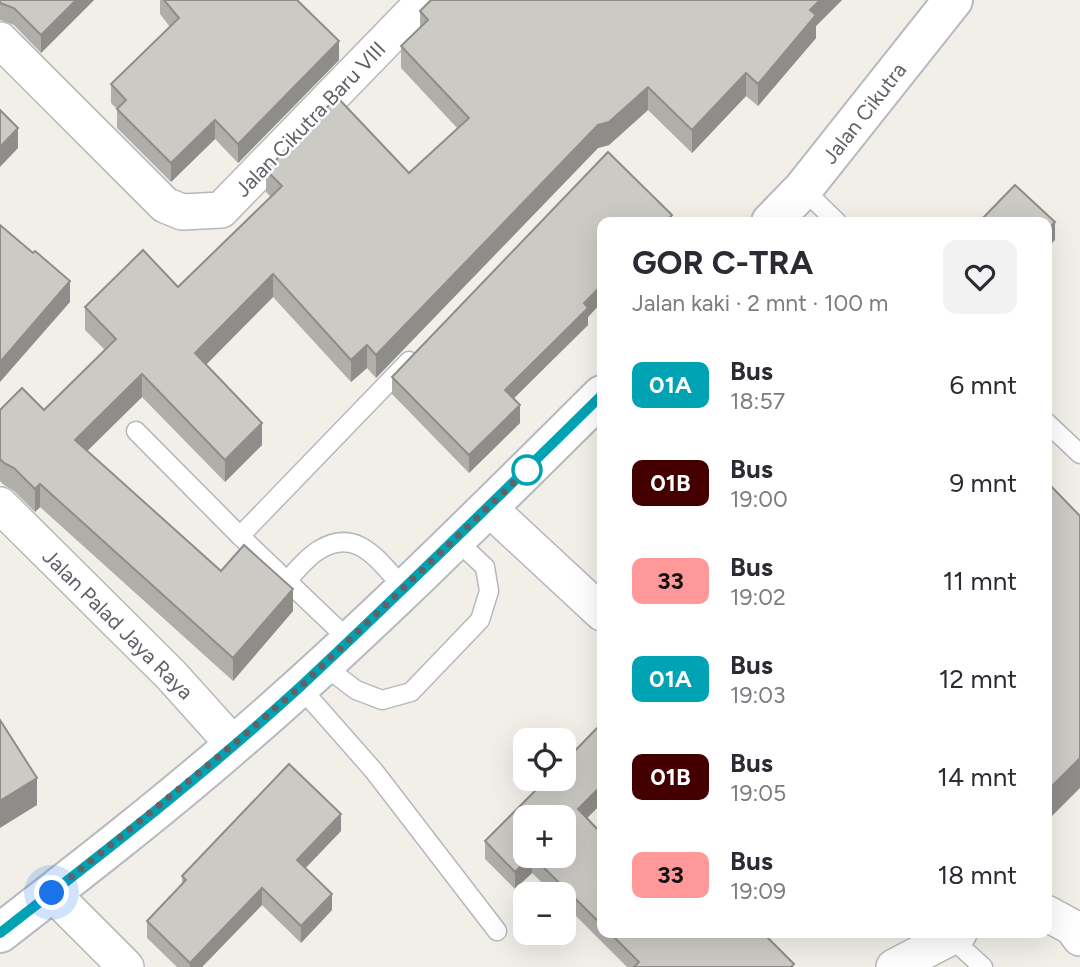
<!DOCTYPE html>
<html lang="id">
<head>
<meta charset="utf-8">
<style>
	body { margin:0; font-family:Figtree,sans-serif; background:#f2f2f3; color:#2b2b33; height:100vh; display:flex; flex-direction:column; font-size:26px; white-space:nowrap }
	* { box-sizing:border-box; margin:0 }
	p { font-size:23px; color:#7c7c81 }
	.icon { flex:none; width:38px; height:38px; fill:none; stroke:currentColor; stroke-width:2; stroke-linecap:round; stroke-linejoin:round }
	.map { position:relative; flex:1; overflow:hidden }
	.side { position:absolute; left:597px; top:217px; width:455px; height:721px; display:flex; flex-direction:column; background:#fff; border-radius:14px; box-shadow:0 7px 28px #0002 }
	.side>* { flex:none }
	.badge { padding:0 14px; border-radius:10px; font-size:24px; line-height:46px }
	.buttons { position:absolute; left:513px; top:728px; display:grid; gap:14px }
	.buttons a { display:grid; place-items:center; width:63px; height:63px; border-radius:14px; background:#fff; box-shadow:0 7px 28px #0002; font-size:35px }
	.you { position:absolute; width:35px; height:35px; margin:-18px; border:5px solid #fff; border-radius:50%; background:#1a73e8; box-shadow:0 0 0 10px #1a73e833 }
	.map>.badge { position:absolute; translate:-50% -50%; box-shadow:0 0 0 4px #fff }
	.round { display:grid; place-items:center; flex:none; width:74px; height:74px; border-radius:14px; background:#f2f2f3 }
	.head { display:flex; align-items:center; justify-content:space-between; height:119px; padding:0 35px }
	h1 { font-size:33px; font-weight:700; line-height:52px }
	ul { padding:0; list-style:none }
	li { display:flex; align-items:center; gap:21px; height:98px; padding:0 35px }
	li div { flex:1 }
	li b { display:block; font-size:26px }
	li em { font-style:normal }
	li .badge { min-width:77px; font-weight:700; text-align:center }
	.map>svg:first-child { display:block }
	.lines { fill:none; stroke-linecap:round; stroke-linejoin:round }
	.service-casing { stroke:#b5b8bc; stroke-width:21 }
	.minor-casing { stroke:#b5b8bc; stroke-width:38 }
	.secondary-casing { stroke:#b6babf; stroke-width:42 }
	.service { stroke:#fff; stroke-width:18 }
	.minor { stroke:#fff; stroke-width:35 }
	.secondary { stroke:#fff; stroke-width:38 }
	.wall { fill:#afaea9 }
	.shaded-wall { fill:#8f8d8a }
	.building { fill:#cccac5; stroke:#8f8d8a; stroke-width:2 }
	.line-casing { stroke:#fff; stroke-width:16 }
	.line { stroke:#00a3b4; stroke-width:10 }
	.walk { stroke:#5f6368; stroke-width:7; stroke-dasharray:0 12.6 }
	.stop-dot { fill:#fff; stroke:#00a3b4; stroke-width:3.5 }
	.labels { text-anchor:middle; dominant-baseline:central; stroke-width:5; stroke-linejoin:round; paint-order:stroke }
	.street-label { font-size:21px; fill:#5f6368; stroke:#fff }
</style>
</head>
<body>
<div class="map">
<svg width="1080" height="967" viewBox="0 0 1080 967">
	<rect width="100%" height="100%" fill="#f1efe8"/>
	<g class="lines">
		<!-- service casing -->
		<g class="service-casing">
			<g id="service">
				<path d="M803 189 837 222"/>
				<path d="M1046 422 1080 454"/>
				<path d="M136 431 240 536"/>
				<path d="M287 581C296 571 307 557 319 550 358 526 379 562 404 588"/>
				<path d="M350 641 240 536 409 361"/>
				<path d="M323 665 356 690 382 700 411 692 480 620 489 591 485 567 456 540"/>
				<path d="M300 687 374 771 497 931"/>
				<path d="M950 937 983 967"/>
			</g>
		</g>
		<!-- minor casing -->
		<g class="minor-casing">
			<g id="minor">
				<path d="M0 40 165 205 182 212 221 210 425 0"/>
				<path d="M0 505 171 675 234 745"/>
				<path d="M489 508 602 613"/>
				<path d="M52 893 126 967"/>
				<path d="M1046 913 1072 927 1080 938"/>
				<path d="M894 967 959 933"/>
			</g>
		</g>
		<!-- secondary casing -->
		<g class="secondary-casing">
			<g id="secondary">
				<path d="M771 222 803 189 953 0"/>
				<path d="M0 933C80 871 160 809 236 743 364 633 483 513 602 395"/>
			</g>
		</g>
		<!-- service -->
		<use href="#service" class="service"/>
		<!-- minor -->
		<use href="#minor" class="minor"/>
		<!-- secondary -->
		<use href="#secondary" class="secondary"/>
	</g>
	<!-- wall -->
	<g class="wall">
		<path d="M0 0H94L41 53 14 25 0 20Z"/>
		<path d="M160 0H297L339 60 238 163 215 139 171 182 117 128V109L111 103V84L170 27 160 14Z"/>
		<path d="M431 0H842L816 26V38L758 106 746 96 692 153 648 110 609 145 598 148 376 378 367 368 351 382 273 297 206 364 262 445 225 482 142 397 87 451 221 571 293 611 233 681 40 507 35 512 14 491 4 485 0 481V410H44L105 350 85 330V307L178 287 271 197 266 192V170L409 173 458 129 401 68V46L420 28V11Z"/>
		<path d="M672 222 588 317V325L513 399 520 423 469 473 392 394V377Z"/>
		<path d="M602 803 587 818 602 834V933H763L794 967H627L564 904V894H554L532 873 515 889 485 859V841Z"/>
		<path d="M341 831 305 868 332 910 301 943 262 905 202 967H177L147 938V921L182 884V876Z"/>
	</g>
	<!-- shaded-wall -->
	<g class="shaded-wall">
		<path d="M76 0H94L41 53V35Z"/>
		<path d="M820 0H842L816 26V38L758 106V84L810 10Z"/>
		<path d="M339 41V60L238 163V144Z"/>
		<path d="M746 73V96L692 153V130Z"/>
		<path d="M648 87V110L609 145 598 148 376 378V355L598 125Z"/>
		<path d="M215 120V139L171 182V163Z"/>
		<path d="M18 128V148L0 167V147Z"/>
		<path d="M672 215V222H665Z"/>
		<path d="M1055 222V240L1046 249V231Z"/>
		<path d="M273 274V297L195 376V353Z"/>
		<path d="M70 281V302L0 382V362Z"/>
		<path d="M602 285V302L588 317V325L505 407V390L584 303Z"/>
		<path d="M367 345V368L351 382V360Z"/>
		<path d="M142 374V397L75 463V440Z"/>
		<path d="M520 405V423L469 473V455Z"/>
		<path d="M262 423V445L225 482V460Z"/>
		<path d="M40 484V507L35 512V489Z"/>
		<path d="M293 589V611L233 681V658Z"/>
		<path d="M1080 758V788L1046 822V792Z"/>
		<path d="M37 778V805L0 828V801Z"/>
		<path d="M602 785V803L578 827V809Z"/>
		<path d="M341 814V831L297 877V860Z"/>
		<path d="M532 856V873L515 889V872Z"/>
		<path d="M262 888V905L202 967H190V963Z"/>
		<path d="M332 894V910L301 943V926Z"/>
	</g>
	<!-- building -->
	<g class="building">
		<path d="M0 0H76L41 35 14 8 0 3Z"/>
		<path d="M164 0H297L339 41 238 144 215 120 171 163 117 109 126 100 111 84 179 18Z"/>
		<path d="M431 0H820L810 10 816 15 758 84 746 73 692 130 648 87 609 122 598 125 376 355 367 345 351 360 273 274 195 353 262 423 225 460 142 374 75 440 221 571 244 545 293 589 233 658 40 484 35 489 14 468 4 463 0 459V410L22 388 44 410 116 339 85 307 143 250 178 287 282 186 266 170 337 97 409 173 469 118 401 46 428 20 420 11Z"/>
		<path d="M0 110 18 128 0 147Z"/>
		<path d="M608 152 672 215 665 222H602V285L584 303 588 308 505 390 520 405 469 455 392 377Z"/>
		<path d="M1015 185 1055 222 1046 231V222H979Z"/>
		<path d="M0 225 33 253 35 251 70 281 0 362Z"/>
		<path d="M1046 481 1080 516V758L1046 792Z"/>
		<path d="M0 720 37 778 0 801Z"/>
		<path d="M602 723V785L578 809 602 834V925L532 856H564V817H525V856H531L515 872 485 841 547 779H564V762Z"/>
		<path d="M289 764 341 814 297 860 332 894 301 926 262 888 190 963 147 921 186 880 182 876Z"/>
		<path d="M610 933H763L794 964 791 967H634L639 962Z"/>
	</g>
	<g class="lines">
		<!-- line casing -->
		<g class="line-casing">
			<path id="line" d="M0 933C102 854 205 774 300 687 403 591 502 493 602 395"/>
		</g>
		<!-- line -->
		<use href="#line" class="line"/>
		<!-- walk -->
		<path class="walk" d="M52 893 234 744 300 687 531 466 527 470"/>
	</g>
	<!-- markers -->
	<circle class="stop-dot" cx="527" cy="470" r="14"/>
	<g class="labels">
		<!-- street labels -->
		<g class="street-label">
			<text transform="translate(864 113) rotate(-52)">Jalan Cikutra</text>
			<text transform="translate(310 119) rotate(-46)">Jalan Cikutra Baru VIII</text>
			<text transform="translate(118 624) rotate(45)">Jalan Palad Jaya Raya</text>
		</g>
	</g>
</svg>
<div class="buttons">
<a><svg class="icon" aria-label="locate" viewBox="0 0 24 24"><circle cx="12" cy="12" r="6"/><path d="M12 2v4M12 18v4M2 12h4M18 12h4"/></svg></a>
<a>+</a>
<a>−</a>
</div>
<div class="you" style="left:52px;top:893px"></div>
<section class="side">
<div class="head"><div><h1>GOR C-TRA</h1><p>Jalan kaki · 2 mnt · 100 m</p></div><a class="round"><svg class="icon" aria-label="heart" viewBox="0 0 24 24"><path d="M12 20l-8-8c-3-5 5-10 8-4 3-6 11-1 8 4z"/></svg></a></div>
<ul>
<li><span class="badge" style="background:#00a3b4;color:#fff">01A</span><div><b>Bus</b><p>18:57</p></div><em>6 mnt</em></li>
<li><span class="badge" style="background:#400;color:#fff">01B</span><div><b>Bus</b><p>19:00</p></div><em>9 mnt</em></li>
<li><span class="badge" style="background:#f99;color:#111">33</span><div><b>Bus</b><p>19:02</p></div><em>11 mnt</em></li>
<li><span class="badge" style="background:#00a3b4;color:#fff">01A</span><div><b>Bus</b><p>19:03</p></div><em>12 mnt</em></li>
<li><span class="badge" style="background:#400;color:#fff">01B</span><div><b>Bus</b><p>19:05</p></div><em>14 mnt</em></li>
<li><span class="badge" style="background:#f99;color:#111">33</span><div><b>Bus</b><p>19:09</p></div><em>18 mnt</em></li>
</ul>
</section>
</div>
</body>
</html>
